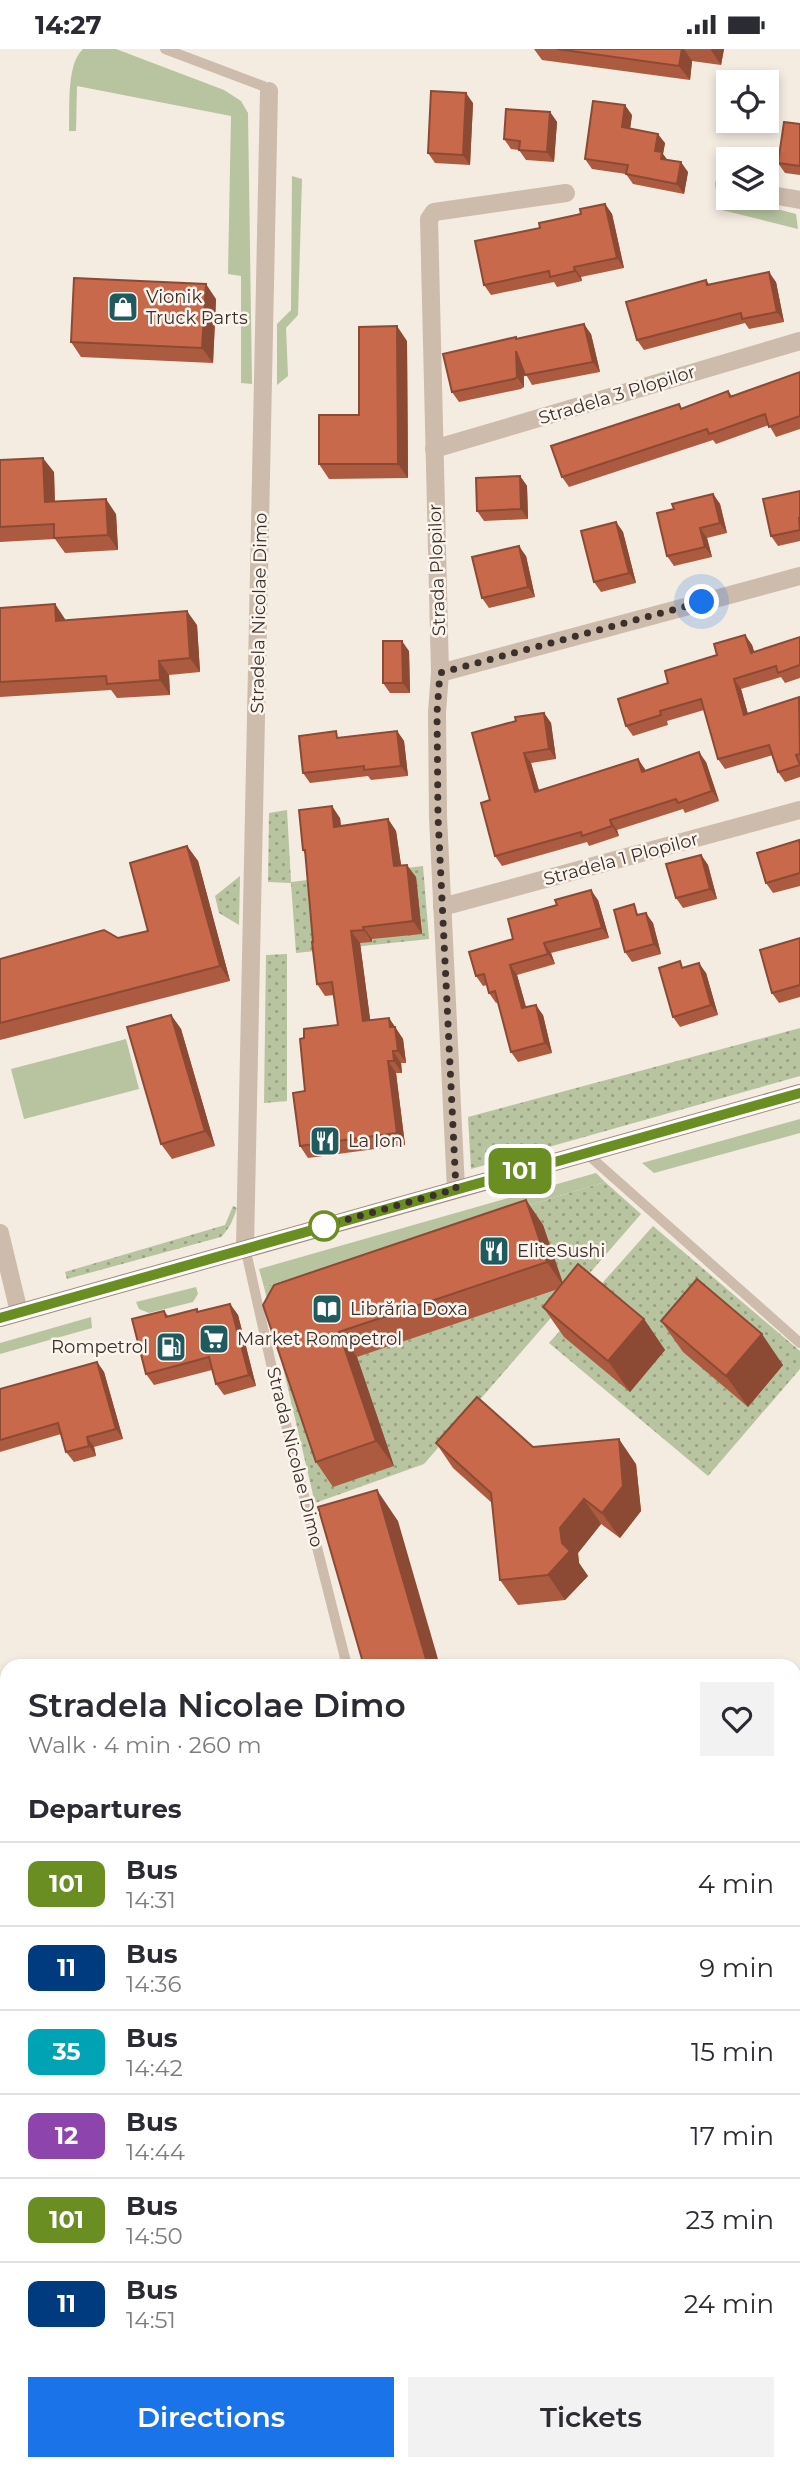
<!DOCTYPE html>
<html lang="en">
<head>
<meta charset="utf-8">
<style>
	body { margin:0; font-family:Montserrat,sans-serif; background:#f2f2f3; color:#2b2b33; height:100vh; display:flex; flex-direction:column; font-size:26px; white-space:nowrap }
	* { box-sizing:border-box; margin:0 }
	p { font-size:23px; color:#7c7c81 }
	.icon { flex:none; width:38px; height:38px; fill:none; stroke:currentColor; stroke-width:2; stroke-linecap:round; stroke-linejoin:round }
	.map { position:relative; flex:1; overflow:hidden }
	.panel { position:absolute; left:0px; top:1610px; width:802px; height:812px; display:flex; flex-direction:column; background:#fff; border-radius:21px 21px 0 0; box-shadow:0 4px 10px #0003 }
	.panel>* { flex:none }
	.badge { padding:0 14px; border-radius:10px; font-size:24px; line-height:46px }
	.buttons { position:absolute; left:716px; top:21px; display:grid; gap:14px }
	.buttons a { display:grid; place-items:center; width:63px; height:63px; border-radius:0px; background:#fff; box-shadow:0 4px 10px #0003; font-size:35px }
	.you { position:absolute; width:35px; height:35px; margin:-18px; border:5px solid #fff; border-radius:50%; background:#1a73e8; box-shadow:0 0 0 10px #1a73e833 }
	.map>.badge { position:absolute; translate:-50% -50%; box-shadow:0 0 0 4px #fff }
	h2 { padding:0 28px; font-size:26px; line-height:63px }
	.round { display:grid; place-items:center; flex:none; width:74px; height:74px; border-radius:0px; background:#f2f2f3 }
	.headline { display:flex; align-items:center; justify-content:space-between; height:119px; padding:0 28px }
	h1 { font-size:33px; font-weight:600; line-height:52px }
	.primary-button { display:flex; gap:14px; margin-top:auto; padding:14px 28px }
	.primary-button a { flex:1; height:80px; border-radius:0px; background:#1a73e8; color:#fff; font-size:28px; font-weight:600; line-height:80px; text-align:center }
	.primary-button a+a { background:#f2f2f3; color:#2b2b33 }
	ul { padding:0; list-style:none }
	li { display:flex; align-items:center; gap:21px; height:84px; padding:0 28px; border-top:2px solid #e1e1e2 }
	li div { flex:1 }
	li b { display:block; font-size:26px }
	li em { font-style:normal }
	li .badge { min-width:77px; font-weight:700; text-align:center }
	.status { display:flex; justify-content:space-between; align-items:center; height:49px; padding:0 35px; background:#fff; direction:ltr }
	.status svg { height:19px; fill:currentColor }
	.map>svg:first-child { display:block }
	.grass { fill:#b8c4a0 }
	.garden { fill:url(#garden-dots) }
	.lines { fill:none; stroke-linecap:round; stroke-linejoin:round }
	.lane { stroke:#cdbbac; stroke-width:10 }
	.street { stroke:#cdbbac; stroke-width:18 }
	.secondary { stroke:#a18a7d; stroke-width:18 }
	.wall { fill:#ac5a40 }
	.shaded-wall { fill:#8c4a34 }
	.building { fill:#c8694b; stroke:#8c4a34; stroke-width:2 }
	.line-casing { stroke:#fff; stroke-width:16 }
	.line { stroke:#6b8e23; stroke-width:10 }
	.walk { stroke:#3b302b; stroke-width:7; stroke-dasharray:0 12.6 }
	.stop-dot { fill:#fff; stroke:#6b8e23; stroke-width:3.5 }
	.labels { text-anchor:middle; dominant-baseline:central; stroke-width:5; stroke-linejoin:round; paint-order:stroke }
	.poi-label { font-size:18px; fill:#3b302b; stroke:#fbf5ee; text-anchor:start }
	.street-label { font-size:18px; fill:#3b302b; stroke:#fbf5ee }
</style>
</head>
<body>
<div class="status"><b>14:27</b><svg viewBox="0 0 49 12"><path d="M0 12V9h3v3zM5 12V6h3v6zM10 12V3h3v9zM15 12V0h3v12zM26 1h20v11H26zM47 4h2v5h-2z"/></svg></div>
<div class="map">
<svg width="800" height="2422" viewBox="0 0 800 2422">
	<defs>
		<pattern id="garden-dots" width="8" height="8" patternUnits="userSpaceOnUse" patternTransform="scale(1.75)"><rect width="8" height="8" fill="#b8c4a0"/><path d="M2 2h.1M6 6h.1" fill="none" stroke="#97a083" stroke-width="1.8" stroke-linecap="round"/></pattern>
	</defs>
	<rect width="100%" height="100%" fill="#f4ebe1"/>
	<!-- grass -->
	<g class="grass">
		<path d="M83 0H116L224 41 241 52 248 64 252 335 241 334V227L228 225 231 67 77 37 76 82H69C70 60 66 15 83 0Z"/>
		<path d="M292 127 302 130 298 266 286 279 288 327 277 336V275L291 261Z"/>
		<path d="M721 145 796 165 798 180 718 160Z"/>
		<path d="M126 990 139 1040 24 1070 11 1020Z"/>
		<path d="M800 1070V1084L654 1124 642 1114Z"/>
		<path d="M596 1124 605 1133 264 1238 259 1220Z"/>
		<path d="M196 1238 198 1245 193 1253 149 1264 139 1260 136 1253Z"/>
		<path d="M91 1268 92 1279 0 1305V1294Z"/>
	</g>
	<!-- garden -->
	<g class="garden">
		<path d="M287 761 291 833 423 817 429 890 296 904 291 834 268 833 269 764Z"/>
		<path d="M240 827 239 876 219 864 215 847Z"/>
		<path d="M287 905V1052L264 1054 266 906Z"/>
		<path d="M800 979V1027L471 1120 468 1068Z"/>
		<path d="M605 1133 641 1165 424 1415 315 1454 264 1238Z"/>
		<path d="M233 1157 237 1159C233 1171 230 1179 221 1188L67 1230 65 1223 225 1176Z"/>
		<path d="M653 1177 800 1302V1320L708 1427 549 1294Z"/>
	</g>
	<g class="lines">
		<!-- lane -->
		<g class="lane">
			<path d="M165 0 263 37 269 42"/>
			<path d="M586 1104 800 1294"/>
			<path d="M245 1198 274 1328 347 1617"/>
			<path d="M0 1784 7 1812"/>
			<path d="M159 2415 161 2422"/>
		</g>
		<!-- street -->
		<g class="street">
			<path d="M724 136 728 137"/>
			<path d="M766 145 800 151"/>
			<path d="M434 400 800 292"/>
			<path d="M440 624 800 527"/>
			<path d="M442 858 800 761"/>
			<path d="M456 1140 438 768 437 663 440 624 429 170 434 163 566 144"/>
			<path d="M0 1184 19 1263"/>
			<path d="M245 1198 269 42"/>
		</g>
		<!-- secondary -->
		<path class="secondary" d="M0 1269 800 1044"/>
	</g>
	<!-- wall -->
	<g class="wall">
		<path d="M534 0H724L721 16 692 12 690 31 542 11Z"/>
		<path d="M473 54 470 116 435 114 428 104Z"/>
		<path d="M550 63 557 73 554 113 526 111 519 101 511 100 504 90Z"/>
		<path d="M632 66 630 79 665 94 663 105 667 111 688 123 684 145 633 135 626 125 592 120 585 110Z"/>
		<path d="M800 75V126L785 124 778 114Z"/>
		<path d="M605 155 612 165 624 219 581 228 582 232 557 238 554 233 491 246 484 236 540 179Z"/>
		<path d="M706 231 709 235 776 233 784 273 749 280 745 274 644 301 637 291Z"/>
		<path d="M216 250 213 314 81 308 71 293Z"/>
		<path d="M591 285 600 323 532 336 524 322V338L521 340 459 353 452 343 518 290Z"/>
		<path d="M407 292 408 429 329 430 319 415 359 366Z"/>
		<path d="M800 323V380L776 388 769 376 716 395 713 391 569 438 562 428 682 359 728 342 732 347Z"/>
		<path d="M0 411 54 423 55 453 116 465 118 501 65 504 55 490 0 493Z"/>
		<path d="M520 427 527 437 528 470 484 472 477 462Z"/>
		<path d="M800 442V492L778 497 771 487Z"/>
		<path d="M713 445 720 455 727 484 707 489 712 508 674 517 667 507Z"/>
		<path d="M616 473 623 483 636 534 601 543 594 533Z"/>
		<path d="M526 507 535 548 489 559 482 549Z"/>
		<path d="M55 555 65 571 197 576 200 623 169 626 170 646 117 649 111 641 0 648V559Z"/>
		<path d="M745 586 752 596 754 603 800 588V629L785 634 781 628 741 640 748 665 800 649V728L785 733 778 723 773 706 725 720 718 710 704 661 667 672 668 676 633 687 626 677 668 634 717 606Z"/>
		<path d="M409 602 410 644H390L383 634Z"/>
		<path d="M544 664 551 674 556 710 531 714 539 741 645 720V722L706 713 719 752 685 764 683 760 617 781 619 787 589 797 587 793 502 817 495 807 490 751Z"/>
		<path d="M397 682 404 692 408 727 371 731 368 727 310 734 303 724 340 689Z"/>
		<path d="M340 769 341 777 388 770 396 782 401 816 416 828 422 885 372 890V893L360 894 370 971 389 969 403 990 406 1014H401L402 1024H396L405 1096 308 1109 300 1097 305 1042 304 989 338 976 334 946 325 947 317 935 305 805 303 801Z"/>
		<path d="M800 793V837L773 844 766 834Z"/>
		<path d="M187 797 198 812 230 932 0 991V910L118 889 148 882Z"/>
		<path d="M701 806 708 816 717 850 683 859 676 849Z"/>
		<path d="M598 851 609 889 551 904 555 915 517 926 526 958 543 966 552 1004 518 1013 511 1003 498 953 496 954 489 944 487 936 483 937 476 927 513 890Z"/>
		<path d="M640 865 653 874 661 905 632 913 625 903Z"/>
		<path d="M800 889V948L779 954 772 944Z"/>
		<path d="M684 918 706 924 718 966 680 978 673 968Z"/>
		<path d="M171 966 181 980 215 1097 172 1110 161 1095Z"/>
		<path d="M526 1151 543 1176 563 1234 644 1270 665 1301 630 1343 564 1288 543 1258 558 1240 357 1308 394 1417 333 1438 316 1413 263 1256Z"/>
		<path d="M230 1255 238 1266 256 1337 224 1346 216 1335 212 1321 154 1336 146 1325 164 1262 169 1268 199 1263Z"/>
		<path d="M661 1272 783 1316 748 1358 683 1303Z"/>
		<path d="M97 1313 104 1323 123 1390 94 1398 96 1407 74 1413 66 1403 61 1385 0 1403V1340Z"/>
		<path d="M436 1394 533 1398 636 1415 641 1462 620 1489 601 1475 578 1504 579 1514 588 1527 565 1551 518 1556 500 1531 492 1454 453 1419Z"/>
	</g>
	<!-- shaded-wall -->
	<g class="shaded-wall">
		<path d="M682 0H684L692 12 690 31 679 17Z"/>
		<path d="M711 0H724L721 16 711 1Z"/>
		<path d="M466 44 473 54 470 116 463 106Z"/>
		<path d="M625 56 632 66 629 88 622 78Z"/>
		<path d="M550 63 557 73 554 113 547 103Z"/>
		<path d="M658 85 665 94 663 105 669 113 668 120 655 102Z"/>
		<path d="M681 113 688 123 684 145 677 135Z"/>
		<path d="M605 155 612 165 624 219 617 209Z"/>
		<path d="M574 218 581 228 582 232 575 222Z"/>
		<path d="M769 223 776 233 784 273 777 263Z"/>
		<path d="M206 235 216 250 213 314 202 299Z"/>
		<path d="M584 275 591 285 600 323 593 313Z"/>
		<path d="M397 277 407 292 408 429 398 415Z"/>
		<path d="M516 302 523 312 524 338 517 328Z"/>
		<path d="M43 409 54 423 55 468 45 453Z"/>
		<path d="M520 427 527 437 528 470 521 460Z"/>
		<path d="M713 445 720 455 727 484 720 474Z"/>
		<path d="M106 450 116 465 118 501 108 486Z"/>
		<path d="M616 473 623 483 636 534 629 524Z"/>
		<path d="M700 479 707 489 712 508 705 498Z"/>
		<path d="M519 497 526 507 535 548 528 538Z"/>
		<path d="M55 555 65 570 66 586 56 572Z"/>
		<path d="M187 562 197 576 200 623 190 609Z"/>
		<path d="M745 586 752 596 758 614 751 604Z"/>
		<path d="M402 592 409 602 410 644 403 634Z"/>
		<path d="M159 612 169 626 170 646 160 631Z"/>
		<path d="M734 630 741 640 751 676 744 666Z"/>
		<path d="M544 664 551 674 556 710 549 700Z"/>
		<path d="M397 682 404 692 408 727 401 717Z"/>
		<path d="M699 703 706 713 719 752 712 742Z"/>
		<path d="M524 704 531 714 542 753 535 743Z"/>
		<path d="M638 710 645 720 649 733 642 723Z"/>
		<path d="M332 757 340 769 342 790 334 778Z"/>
		<path d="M388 770 396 782 403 829 394 817Z"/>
		<path d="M610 771 617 781 619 787 612 777Z"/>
		<path d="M187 797 198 812 230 932 220 917Z"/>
		<path d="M701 806 708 816 717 850 710 840Z"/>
		<path d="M407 816 416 828 422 885 413 872Z"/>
		<path d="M591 841 598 851 609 889 602 879Z"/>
		<path d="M646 864 653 874 661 905 654 895Z"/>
		<path d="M363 878 372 890V893L364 881Z"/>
		<path d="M351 882 360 894 372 984 363 972Z"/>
		<path d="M544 894 551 904 555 915 548 905Z"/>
		<path d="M699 914 706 924 718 966 711 956Z"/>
		<path d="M510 916 517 926 529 969 522 959Z"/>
		<path d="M536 956 543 966 552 1004 545 994Z"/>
		<path d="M171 966 181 980 215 1097 205 1082Z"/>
		<path d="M389 969 403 990 406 1014 398 1002 390 978Z"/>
		<path d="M393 1002 401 1014 402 1024 394 1012Z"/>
		<path d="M388 1012 396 1024 405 1096 397 1084Z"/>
		<path d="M526 1151 543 1176 564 1238 547 1213Z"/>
		<path d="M230 1255 238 1266 256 1337 249 1326Z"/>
		<path d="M644 1270 665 1301 630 1343 608 1312Z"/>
		<path d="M339 1283 357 1308 394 1417 376 1392Z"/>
		<path d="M762 1285 783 1316 748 1358 726 1327Z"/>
		<path d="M97 1313 104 1323 123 1390 116 1380Z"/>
		<path d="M87 1388 94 1398 96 1407 89 1397Z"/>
		<path d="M619 1390 636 1415 641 1462 620 1489 602 1464Z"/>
		<path d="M377 1441 398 1472 440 1617H428Z"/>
		<path d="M584 1450 601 1475 578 1504 579 1514 588 1527 565 1551 548 1526 562 1494 560 1479Z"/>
	</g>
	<!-- building -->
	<g class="building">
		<path d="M557 0H682L679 17Z"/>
		<path d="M431 42 466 44 463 106 428 104Z"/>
		<path d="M593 52 625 56 622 78 658 85 655 102 662 103 661 110 681 113 677 135 626 125 628 116 585 110Z"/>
		<path d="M506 60 550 63 547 103 519 101 520 92 504 90Z"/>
		<path d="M784 73 800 75V117L778 114Z"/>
		<path d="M605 155 617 209 574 218 575 222 550 228 549 222 484 236 475 192 540 179 539 174 581 165 580 160Z"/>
		<path d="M769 223 777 263 742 270 741 264 637 291 626 253 706 231 707 236Z"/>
		<path d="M74 229 206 235 202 299 71 293Z"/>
		<path d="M584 275 593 313 525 326 516 302 517 328 514 330 452 343 443 305 516 288V290Z"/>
		<path d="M397 277 398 415H319V366H359V278Z"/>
		<path d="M800 323V367L769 378 765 365 709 385 707 380 562 428 551 397 679 355 681 360 728 342 730 348Z"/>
		<path d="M43 409 45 453 106 450 108 486 54 489V475L0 478V411Z"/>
		<path d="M520 427 521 460 477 462 476 429Z"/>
		<path d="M800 442V469H799L800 481 771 487 763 450Z"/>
		<path d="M713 445 720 474 700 479 705 498 667 507 657 464 674 460 672 455Z"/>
		<path d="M616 473 629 524 594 533 581 482Z"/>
		<path d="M519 497 528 538 482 549 472 508Z"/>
		<path d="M55 555 56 572 187 562 190 609 159 612 160 631 107 635 106 627 0 633V559Z"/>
		<path d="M745 586 751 604 800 588V616L778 624 776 617 734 630 744 666 799 648 800 705 796 706 800 716 778 723 769 696 718 710 701 650 660 662 661 666 626 677 618 650 668 634 665 622 717 606 714 595Z"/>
		<path d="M383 592H402L403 634H383Z"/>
		<path d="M544 664 549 700 524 704 535 743 638 710 642 723 699 703 712 742 678 754 676 750 610 771 612 777 582 787 581 783 495 807 481 754 490 751 472 684 516 672 515 668Z"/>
		<path d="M336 682 337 689 397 682 401 717 364 721V717L303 724 299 687Z"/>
		<path d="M332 757 334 778 388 770 394 817 407 816 413 872 363 878 364 881 351 882 363 972 389 969 390 978H395L398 1002H393L394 1012H388L397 1084 300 1097 293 1044 305 1042 300 990 304 989V980L338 976 332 933 317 935 312 893H313L305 801H303L299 761Z"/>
		<path d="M799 791 800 796V824L766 834 757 804Z"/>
		<path d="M187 797 220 917 0 974V910L104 881 118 889 148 882 130 814Z"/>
		<path d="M701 806 710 840 676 849 666 815Z"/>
		<path d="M591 841 602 879 544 894 548 905 510 916 522 959 536 956 545 994 511 1003 495 942 489 944 484 925 476 927 469 903 513 890 508 870 557 856 555 851Z"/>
		<path d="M634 855 637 866 646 864 654 895 625 903 614 861Z"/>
		<path d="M800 889V936L772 944 760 901Z"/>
		<path d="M680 912 682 919 699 914 711 956 673 968 659 919Z"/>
		<path d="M171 966 205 1082 161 1095 127 978Z"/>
		<path d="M526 1151 547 1213 339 1283 376 1392 316 1413 263 1256 274 1236Z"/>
		<path d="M578 1215 644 1270 608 1312 543 1258Z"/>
		<path d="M697 1230 762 1285 726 1327 661 1272Z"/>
		<path d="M230 1255 249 1326 216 1335 209 1308 146 1325 132 1270 164 1262 166 1268 197 1260V1263Z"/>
		<path d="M97 1313 116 1380 87 1388 89 1397 66 1403 58 1374 0 1391V1340Z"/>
		<path d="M477 1348 533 1398 619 1390 623 1437 602 1464 584 1450 560 1479 562 1494 570 1502 548 1526 500 1531 491 1444 436 1394Z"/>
		<path d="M377 1441 428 1617H364L318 1458Z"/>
	</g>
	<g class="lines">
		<!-- line casing -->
		<g class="line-casing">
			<path id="line" d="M0 1269 800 1044"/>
		</g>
		<!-- line -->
		<use href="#line" class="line"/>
		<!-- walk -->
		<path class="walk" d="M324 1177 456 1140 438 768 437 663 440 624 702 553"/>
	</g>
	<!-- icons -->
	<defs>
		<g id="shop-square" transform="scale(1.575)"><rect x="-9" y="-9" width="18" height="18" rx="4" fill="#1f5a5e" stroke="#fbf5ee"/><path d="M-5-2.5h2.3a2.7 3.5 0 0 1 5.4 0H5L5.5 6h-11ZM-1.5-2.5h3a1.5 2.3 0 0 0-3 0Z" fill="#fff"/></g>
		<g id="restaurant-square" transform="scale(1.575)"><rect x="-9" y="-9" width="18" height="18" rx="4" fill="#1f5a5e" stroke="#fbf5ee"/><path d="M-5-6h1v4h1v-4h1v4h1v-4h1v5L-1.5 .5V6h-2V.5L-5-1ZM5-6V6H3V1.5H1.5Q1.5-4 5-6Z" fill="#fff"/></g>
		<g id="library-square" transform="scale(1.575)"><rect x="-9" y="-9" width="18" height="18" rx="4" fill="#1f5a5e" stroke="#fbf5ee"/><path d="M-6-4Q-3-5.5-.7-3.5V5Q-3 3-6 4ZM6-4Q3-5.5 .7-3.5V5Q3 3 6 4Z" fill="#fff"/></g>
		<g id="supermarket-square" transform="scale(1.575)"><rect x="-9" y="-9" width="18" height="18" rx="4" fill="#1f5a5e" stroke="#fbf5ee"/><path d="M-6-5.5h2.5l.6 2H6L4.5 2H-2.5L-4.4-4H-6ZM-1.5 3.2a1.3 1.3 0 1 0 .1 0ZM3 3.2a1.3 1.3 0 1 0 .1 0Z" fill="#fff"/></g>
		<g id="fuel-square" transform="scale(1.575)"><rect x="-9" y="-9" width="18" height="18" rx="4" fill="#1f5a5e" stroke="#fbf5ee"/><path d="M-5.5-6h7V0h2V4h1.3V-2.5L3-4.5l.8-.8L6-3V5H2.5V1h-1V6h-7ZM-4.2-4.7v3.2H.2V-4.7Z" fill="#fff"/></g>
	</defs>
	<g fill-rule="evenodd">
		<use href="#shop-square" x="123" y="258"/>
		<use href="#restaurant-square" x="325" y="1092"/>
		<use href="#restaurant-square" x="494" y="1202"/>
		<use href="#library-square" x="327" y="1260"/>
		<use href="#supermarket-square" x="214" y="1290"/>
		<use href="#fuel-square" x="171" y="1298"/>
	</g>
	<!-- markers -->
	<circle class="stop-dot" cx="324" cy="1177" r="14"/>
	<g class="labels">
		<!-- poi labels -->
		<g class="poi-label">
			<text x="146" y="248">Vionik<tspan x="146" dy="21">Truck Parts</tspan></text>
			<text x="348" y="1092">La Ion</text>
			<text x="517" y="1202">EliteSushi</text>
			<text x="350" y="1260">Librăria Doxa</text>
			<text x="237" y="1290">Market Rompetrol</text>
			<text x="148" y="1298" text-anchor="end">Rompetrol</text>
		</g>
		<!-- street labels -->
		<g class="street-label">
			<text transform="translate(617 346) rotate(-17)">Stradela 3 Plopilor</text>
			<text transform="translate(437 521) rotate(-92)">Strada Plopilor</text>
			<text transform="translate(259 564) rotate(-89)">Stradela Nicolae Dimo</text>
			<text transform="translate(621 810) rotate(-15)">Stradela 1 Plopilor</text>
			<text transform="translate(295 1408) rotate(76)">Strada Nicolae Dimo</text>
		</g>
	</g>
</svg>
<div class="buttons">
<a><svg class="icon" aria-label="locate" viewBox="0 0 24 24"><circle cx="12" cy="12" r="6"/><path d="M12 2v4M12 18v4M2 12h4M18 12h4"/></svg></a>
<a><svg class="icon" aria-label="layers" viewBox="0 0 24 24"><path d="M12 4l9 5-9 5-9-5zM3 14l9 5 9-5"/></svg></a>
</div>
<div class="you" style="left:702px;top:553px"></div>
<b class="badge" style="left:520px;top:1122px;background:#6b8e23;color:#fff">101</b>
<section class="panel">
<div class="headline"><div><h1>Stradela Nicolae Dimo</h1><p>Walk · 4 min · 260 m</p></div><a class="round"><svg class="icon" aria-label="heart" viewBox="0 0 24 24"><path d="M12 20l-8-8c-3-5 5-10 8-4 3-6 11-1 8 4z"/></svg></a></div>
<h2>Departures</h2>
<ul>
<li><span class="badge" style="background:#6b8e23;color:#fff">101</span><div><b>Bus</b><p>14:31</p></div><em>4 min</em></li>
<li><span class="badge" style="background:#003b80;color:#fff">11</span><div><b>Bus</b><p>14:36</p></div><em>9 min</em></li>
<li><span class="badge" style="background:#00a3b4;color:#fff">35</span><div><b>Bus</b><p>14:42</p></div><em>15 min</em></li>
<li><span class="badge" style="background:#8e44ad;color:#fff">12</span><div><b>Bus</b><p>14:44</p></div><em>17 min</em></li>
<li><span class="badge" style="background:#6b8e23;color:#fff">101</span><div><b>Bus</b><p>14:50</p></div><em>23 min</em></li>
<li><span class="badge" style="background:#003b80;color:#fff">11</span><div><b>Bus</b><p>14:51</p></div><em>24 min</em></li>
</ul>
<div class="primary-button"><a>Directions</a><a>Tickets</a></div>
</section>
</div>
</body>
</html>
